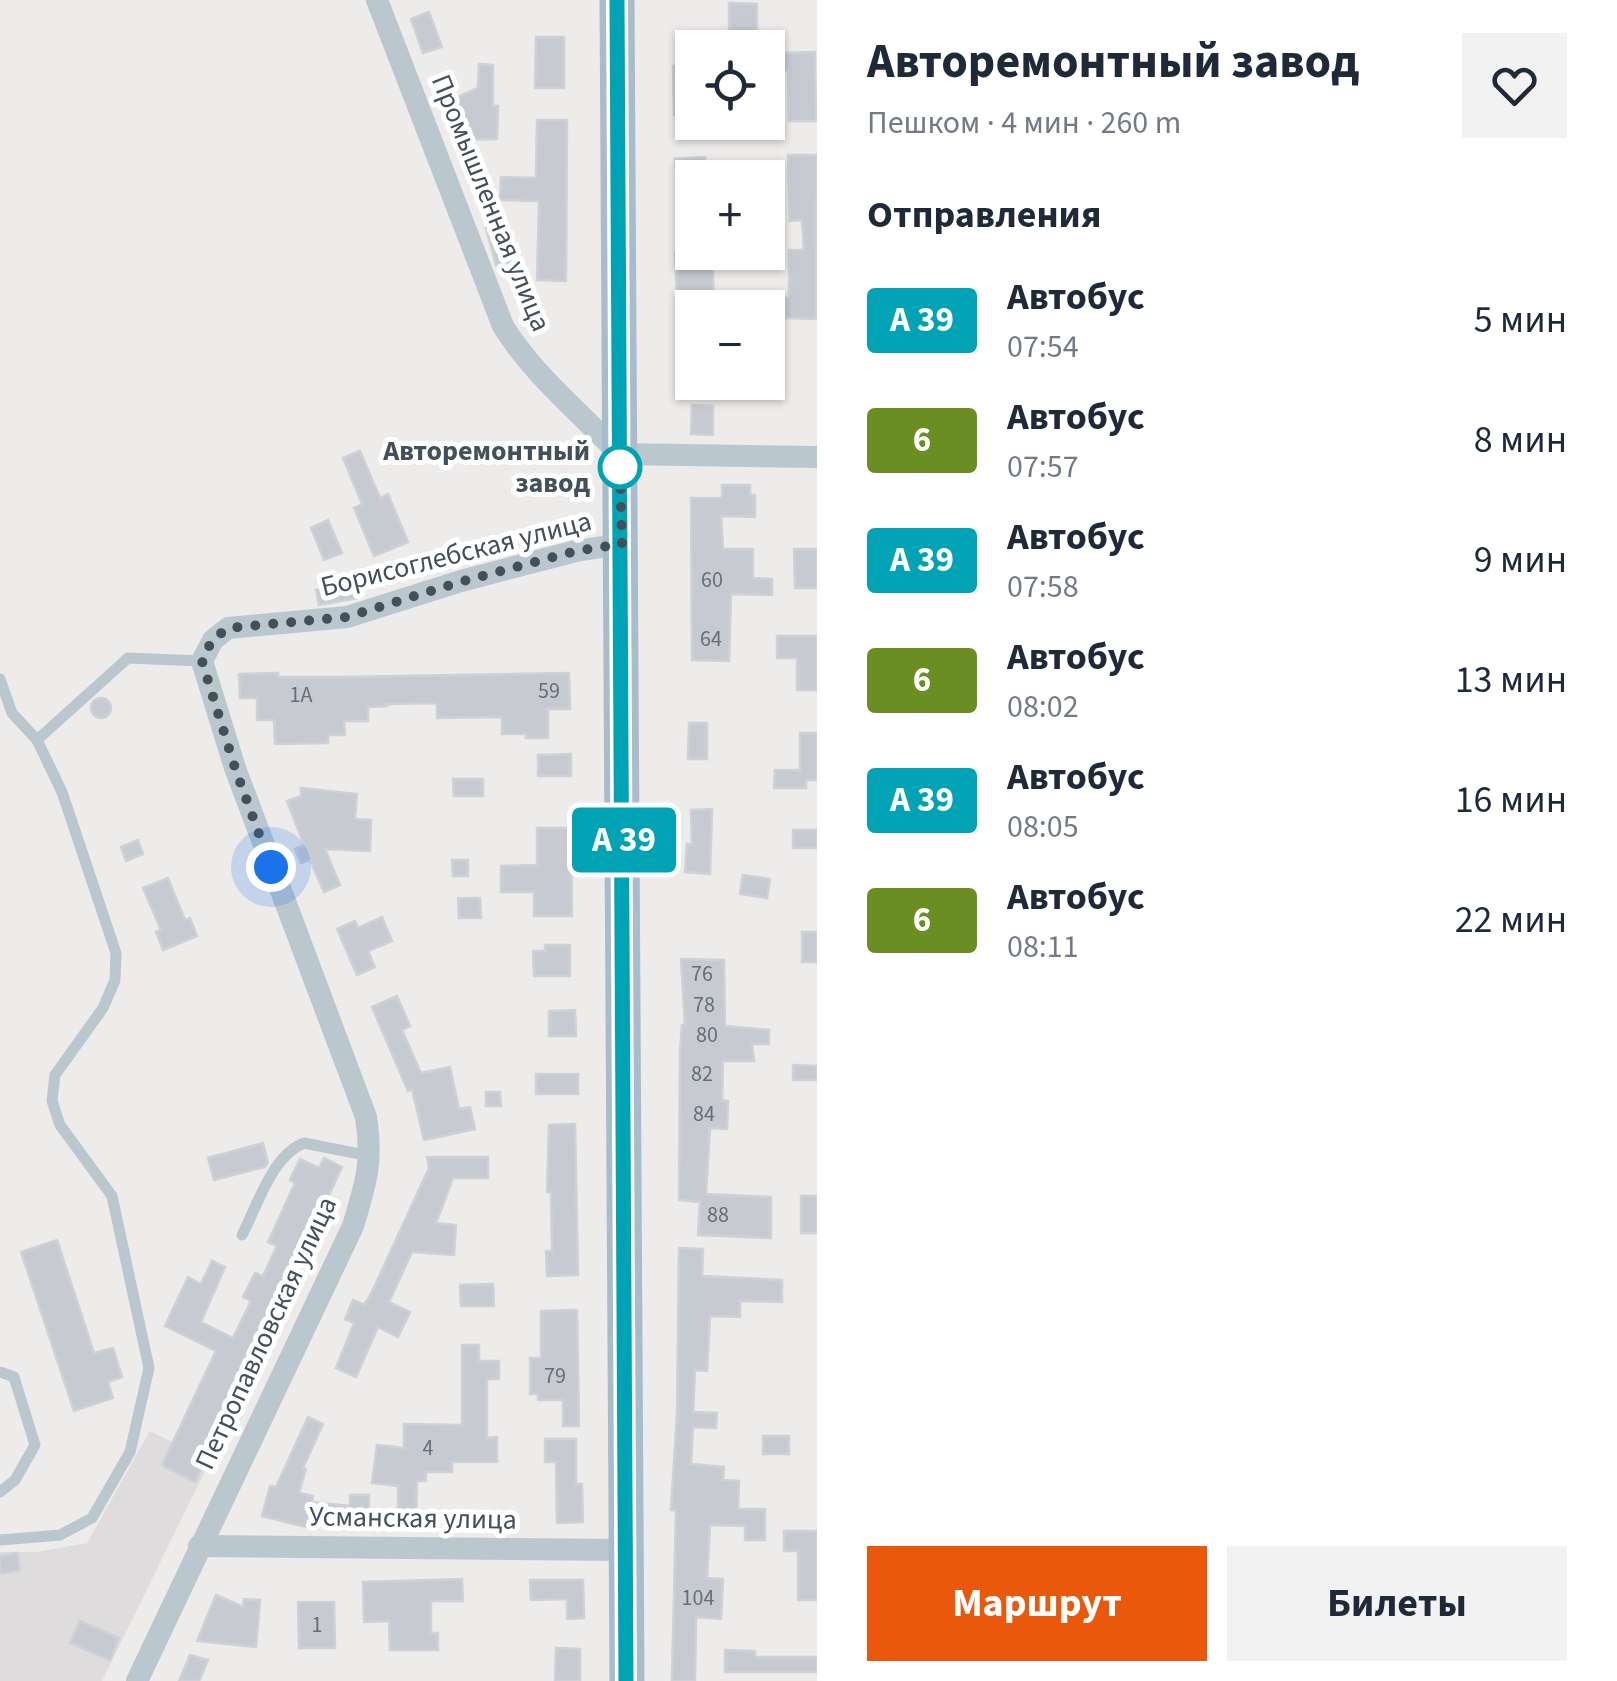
<!DOCTYPE html>
<html lang="ru">
<head>
<meta charset="utf-8">
<style>
	body { margin:0; font-family:"Source Sans 3",sans-serif; background:#f2f2f3; color:#1f2937; height:100vh; display:flex; flex-direction:column; font-size:38px; white-space:nowrap }
	* { box-sizing:border-box; margin:0 }
	p { font-size:32px; color:#747a83 }
	.icon { flex:none; width:55px; height:55px; fill:none; stroke:currentColor; stroke-width:2; stroke-linecap:round; stroke-linejoin:round }
	.map { position:relative; flex:1; overflow:hidden }
	.drawer { display:flex; flex-direction:column; background:#fff; width:800px }
	.drawer>* { flex:none }
	.badge { padding:0 20px; border-radius:8px; font-size:35px; line-height:65px }
	.buttons { position:absolute; left:675px; top:30px; display:grid; gap:20px }
	.buttons a { display:grid; place-items:center; width:110px; height:110px; border-radius:0px; background:#fff; box-shadow:0 2px 8px #0004; font-size:50px }
	.you { position:absolute; width:50px; height:50px; margin:-25px; border:8px solid #fff; border-radius:50%; background:#1a73e8; box-shadow:0 0 0 15px #1a73e833 }
	.map>.badge { position:absolute; translate:-50% -50%; box-shadow:0 0 0 5px #fff }
	h2 { padding:0 50px; font-size:38px; line-height:90px }
	.round { display:grid; place-items:center; flex:none; width:105px; height:105px; border-radius:0px; background:#f2f2f3 }
	.headline { display:flex; align-items:center; justify-content:space-between; height:170px; padding:0 50px }
	h1 { font-size:48px; font-weight:700; line-height:75px }
	.action { display:flex; gap:20px; margin-top:auto; padding:20px 50px }
	.action a { flex:1; height:115px; border-radius:0px; background:#ea580c; color:#fff; font-size:40px; font-weight:700; line-height:115px; text-align:center }
	.action a+a { background:#f2f2f3; color:#1f2937 }
	ul { padding:0; list-style:none }
	li { display:flex; align-items:center; gap:30px; height:120px; padding:0 50px }
	li div { flex:1 }
	li b { display:block; font-size:38px }
	li em { font-style:normal }
	li .badge { min-width:110px; font-weight:700; text-align:center }
	main { display:flex; flex:1; min-height:0 }
	.map>svg:first-child { display:block }
	.education { fill:#dfdcdd }
	.building { fill:#c7cad1; stroke:#ced1d7; stroke-width:2.5 }
	.lines { fill:none; stroke-linecap:round; stroke-linejoin:round }
	.service { stroke:#bbc7cf; stroke-width:11 }
	.minor { stroke:#bbc7cf; stroke-width:22 }
	.primary { stroke:#a8bccc; stroke-width:35 }
	.line-casing { stroke:#fff; stroke-width:22 }
	.line { stroke:#00a3b4; stroke-width:15 }
	.walk { stroke:#435059; stroke-width:10; stroke-dasharray:0 18 }
	.stop-dot { fill:#fff; stroke:#00a3b4; stroke-width:5 }
	.labels { text-anchor:middle; dominant-baseline:central; stroke-width:10; stroke-linejoin:round; paint-order:stroke }
	.number-label { font-size:22px; fill:#646e77 }
	.street-label { font-size:28px; fill:#435059; stroke:#fff }
	.stop-label { font-size:28px; font-weight:bold; fill:#435059; stroke:#fff; text-anchor:end }
</style>
</head>
<body>
<main>
<div class="map">
<svg width="817" height="1681" viewBox="0 0 817 1681">
	<rect width="100%" height="100%" fill="#eeebeb"/>
	<!-- education -->
	<path class="education" d="M150 1431 210 1461 102 1681H0V1552H36L87 1543Z"/>
	<!-- building -->
	<g class="building">
		<path d="M729 3 757 4V36H729Z"/>
		<path d="M429 12 442 47 423 53 411 19Z"/>
		<path d="M536 37H564V88H535Z"/>
		<path d="M815 52 816 121H789L788 70 782 71V53Z"/>
		<path d="M479 64 493 65V106H498L497 139 458 140 442 104 478 88Z"/>
		<path d="M673 66H692V115H674Z"/>
		<path d="M537 120H567L566 281 537 280 539 201 500 200 501 177 536 178Z"/>
		<path d="M788 155H817L816 319 785 318V298H789V250H804L802 220 790 221Z"/>
		<path d="M705 157 707 178H692V213L679 214 675 159Z"/>
		<path d="M505 225 512 262 496 265 486 228Z"/>
		<path d="M712 252 714 308H692V317L678 318 675 253Z"/>
		<path d="M692 405 713 406V435L691 434Z"/>
		<path d="M360 451 380 498 388 494 408 542 374 556 354 508 362 504 343 458Z"/>
		<path d="M722 485H750V495H755V517L721 516 723 549H753V578L772 579V595L731 594 729 661 692 660 691 498H722Z"/>
		<path d="M328 520 342 553 324 560 311 528Z"/>
		<path d="M794 549H817V588H795Z"/>
		<path d="M354 584 357 598 319 605 316 590Z"/>
		<path d="M777 636H817V690H797V658H777Z"/>
		<path d="M278 673V677H343L569 673 570 709H548V738H526V734H502V717L437 718V703L387 704V706L368 707V721H344L345 735H328V743L275 744 274 720H257V698H240L239 674Z"/>
		<circle cx="101" cy="708" r="10"/>
		<path d="M689 723H707V759H688Z"/>
		<path d="M800 733H817V780H806V788H774L775 770H800Z"/>
		<path d="M571 754V776H538V755Z"/>
		<path d="M453 779H483V796H454Z"/>
		<path d="M301 788 357 794 355 819 371 820 370 851 325 849 340 885 324 892 310 860 301 863 295 849 304 845 287 801 301 796Z"/>
		<path d="M712 809 710 874 685 872 687 844 692 845 691 810Z"/>
		<path d="M537 828H571L572 916H534V892H501V866L537 865Z"/>
		<rect x="793" y="830" width="24" height="18"/>
		<path d="M138 840 143 854 126 861 121 847Z"/>
		<path d="M452 860H468V876H453Z"/>
		<path d="M743 875 770 879 767 898 740 894Z"/>
		<path d="M168 878 185 920 190 918 197 936 163 950 156 932 161 930 143 888Z"/>
		<path d="M458 898H480L481 918H459Z"/>
		<path d="M382 917 392 941 368 951 375 967 357 975 337 929 355 921 358 928Z"/>
		<rect x="802" y="932" width="15" height="30"/>
		<path d="M545 945H570V976H534L533 951H545Z"/>
		<path d="M681 959 724 960 725 1026 769 1030V1044H752L754 1061H723L722 1100 728 1101 727 1129 710 1128 706 1194 771 1197V1238L698 1235 700 1202 679 1200 680 1052 682 1025H685Z"/>
		<path d="M397 996 410 1026 402 1030 421 1073 450 1067 459 1109 470 1107 475 1129 424 1140 412 1089 408 1091 372 1007Z"/>
		<path d="M575 1010 576 1036H549V1011Z"/>
		<path d="M793 1065 817 1066V1080H793Z"/>
		<rect x="536" y="1074" width="42" height="20"/>
		<path d="M486 1092H500L501 1106H486Z"/>
		<path d="M575 1124 578 1275 547 1276 546 1251H552L551 1192H547L549 1125Z"/>
		<path d="M263 1143 268 1163 265 1167 214 1180 208 1158Z"/>
		<path d="M427 1157H488V1178H453L436 1223 456 1225 454 1255 412 1252 389 1302 410 1312 398 1337 378 1327 356 1377 336 1368 354 1323 345 1319 353 1300 364 1305 371 1294 429 1168Z"/>
		<path d="M324 1158 342 1167 257 1349 261 1351 212 1454 209 1452 195 1482 162 1465 216 1351 165 1326 188 1277 201 1284 212 1261 225 1267 201 1322 233 1338 251 1301 243 1297 255 1273 263 1276 277 1246 268 1242 295 1183 290 1180 300 1159 319 1168Z"/>
		<rect x="801" y="1196" width="16" height="37"/>
		<path d="M57 1240 94 1353 113 1348 122 1377 108 1382 113 1398 74 1411 21 1252Z"/>
		<path d="M679 1248 703 1249 702 1276 782 1280V1302L740 1301V1317L710 1316 707 1371 695 1370 693 1412 717 1413 716 1428 693 1427 691 1464 724 1467 723 1480 739 1481 738 1509H765V1540H745V1526L710 1525 707 1578 723 1579 721 1619 696 1617 695 1681H672L676 1510H671L677 1414Z"/>
		<path d="M493 1284 494 1306H461L460 1285Z"/>
		<path d="M577 1310 579 1426H563V1400H538V1394H530V1358H541V1311Z"/>
		<path d="M462 1345H479V1361H499V1379H487V1438L497 1437V1462H452V1472H426V1481H417L416 1521H398V1486L372 1483 377 1445 404 1448V1424L462 1425Z"/>
		<path d="M308 1417 323 1424 303 1468 306 1469 299 1493 313 1496 312 1502 350 1506V1495H369V1523L307 1520 306 1527 262 1516 270 1486 276 1487Z"/>
		<rect x="763" y="1436" width="26" height="18"/>
		<path d="M545 1439H576V1484H582L583 1522 557 1523 556 1462H545Z"/>
		<path d="M784 1531H817V1600H798V1551H784Z"/>
		<path d="M17 1553 20 1570 0 1574V1556Z"/>
		<path d="M462 1579 463 1601H431V1633H438V1650H390L389 1621 364 1622 363 1582Z"/>
		<path d="M530 1580H583L584 1618 567 1619V1599L531 1600Z"/>
		<path d="M216 1595 243 1607 244 1599 260 1600 256 1647 197 1641Z"/>
		<path d="M298 1602H334L335 1648H299Z"/>
		<path d="M80 1621 119 1638 110 1660 70 1643Z"/>
		<path d="M556 1648 580 1649V1681H555Z"/>
		<path d="M725 1650 755 1651V1657H817V1672H725Z"/>
		<path d="M190 1655 208 1660 199 1681H179Z"/>
	</g>
	<g class="lines">
		<!-- service -->
		<g class="service">
			<path d="M0 679 12 713 37 740"/>
			<path d="M242 1235C257 1207 272 1155 304 1143L370 1156"/>
			<path d="M0 1372 14 1377 35 1445 15 1480 0 1492"/>
			<path d="M0 1540 60 1535 92 1518 130 1452 149 1368 112 1196 60 1125 52 1101 55 1075 103 1008 115 980 116 953 62 792 37 740 128 658 202 661"/>
		</g>
		<!-- minor -->
		<g class="minor">
			<path d="M377 0 503 326C534 376 580 412 619 454L817 457"/>
			<path d="M199 1546 626 1550"/>
			<path d="M137 1681 353 1226C366 1183 373 1162 366 1117L235 768 202 661 213 640 228 628 347 617 461 581 576 551 622 544"/>
		</g>
		<!-- primary -->
		<path class="primary" d="M617 0 627 1681"/>
	</g>
	<g class="lines">
		<!-- line casing -->
		<g class="line-casing">
			<path id="line" d="M617 0 626 1681"/>
		</g>
		<!-- line -->
		<use href="#line" class="line"/>
		<!-- walk -->
		<path class="walk" d="M271 867 235 768 202 661 212 640 228 628 347 617 460 582 576 551 622 544 620 467"/>
	</g>
	<!-- markers -->
	<circle class="stop-dot" cx="620" cy="467" r="20"/>
	<g class="labels">
		<!-- number labels -->
		<g class="number-label">
			<text x="712" y="580">60</text>
			<text x="711" y="639">64</text>
			<text x="549" y="691">59</text>
			<text x="301" y="695">1А</text>
			<text x="702" y="974">76</text>
			<text x="704" y="1005">78</text>
			<text x="707" y="1035">80</text>
			<text x="702" y="1074">82</text>
			<text x="704" y="1114">84</text>
			<text x="718" y="1215">88</text>
			<text x="555" y="1376">79</text>
			<text x="428" y="1448">4</text>
			<text x="698" y="1598">104</text>
			<text x="317" y="1625">1</text>
		</g>
		<!-- street labels -->
		<g class="street-label">
			<text transform="translate(491 203) rotate(68)">Промышленная улица</text>
			<text transform="translate(456 554) rotate(-14)">Борисоглебская улица</text>
			<text transform="translate(266 1333) rotate(-65)">Петропавловская улица</text>
			<text transform="translate(413 1518) rotate(1)">Усманская улица</text>
		</g>
		<!-- stop labels -->
		<g class="stop-label">
			<text x="590" y="451">Авторемонтный<tspan x="590" dy="32">завод</tspan></text>
		</g>
	</g>
</svg>
<div class="buttons">
<a><svg class="icon" aria-label="locate" viewBox="0 0 24 24"><circle cx="12" cy="12" r="6"/><path d="M12 2v4M12 18v4M2 12h4M18 12h4"/></svg></a>
<a>+</a>
<a>−</a>
</div>
<div class="you" style="left:271px;top:867px"></div>
<b class="badge" style="left:624px;top:840px;background:#00a3b4;color:#fff">А 39</b>
</div>
<section class="drawer">
<div class="headline"><div><h1>Авторемонтный завод</h1><p>Пешком · 4 мин · 260 m</p></div><a class="round"><svg class="icon" aria-label="heart" viewBox="0 0 24 24"><path d="M12 20l-8-8c-3-5 5-10 8-4 3-6 11-1 8 4z"/></svg></a></div>
<h2>Отправления</h2>
<ul>
<li><span class="badge" style="background:#00a3b4;color:#fff">А 39</span><div><b>Автобус</b><p>07:54</p></div><em>5 мин</em></li>
<li><span class="badge" style="background:#6b8e23;color:#fff">6</span><div><b>Автобус</b><p>07:57</p></div><em>8 мин</em></li>
<li><span class="badge" style="background:#00a3b4;color:#fff">А 39</span><div><b>Автобус</b><p>07:58</p></div><em>9 мин</em></li>
<li><span class="badge" style="background:#6b8e23;color:#fff">6</span><div><b>Автобус</b><p>08:02</p></div><em>13 мин</em></li>
<li><span class="badge" style="background:#00a3b4;color:#fff">А 39</span><div><b>Автобус</b><p>08:05</p></div><em>16 мин</em></li>
<li><span class="badge" style="background:#6b8e23;color:#fff">6</span><div><b>Автобус</b><p>08:11</p></div><em>22 мин</em></li>
</ul>
<div class="action"><a>Маршрут</a><a>Билеты</a></div>
</section>
</main>
</body>
</html>
